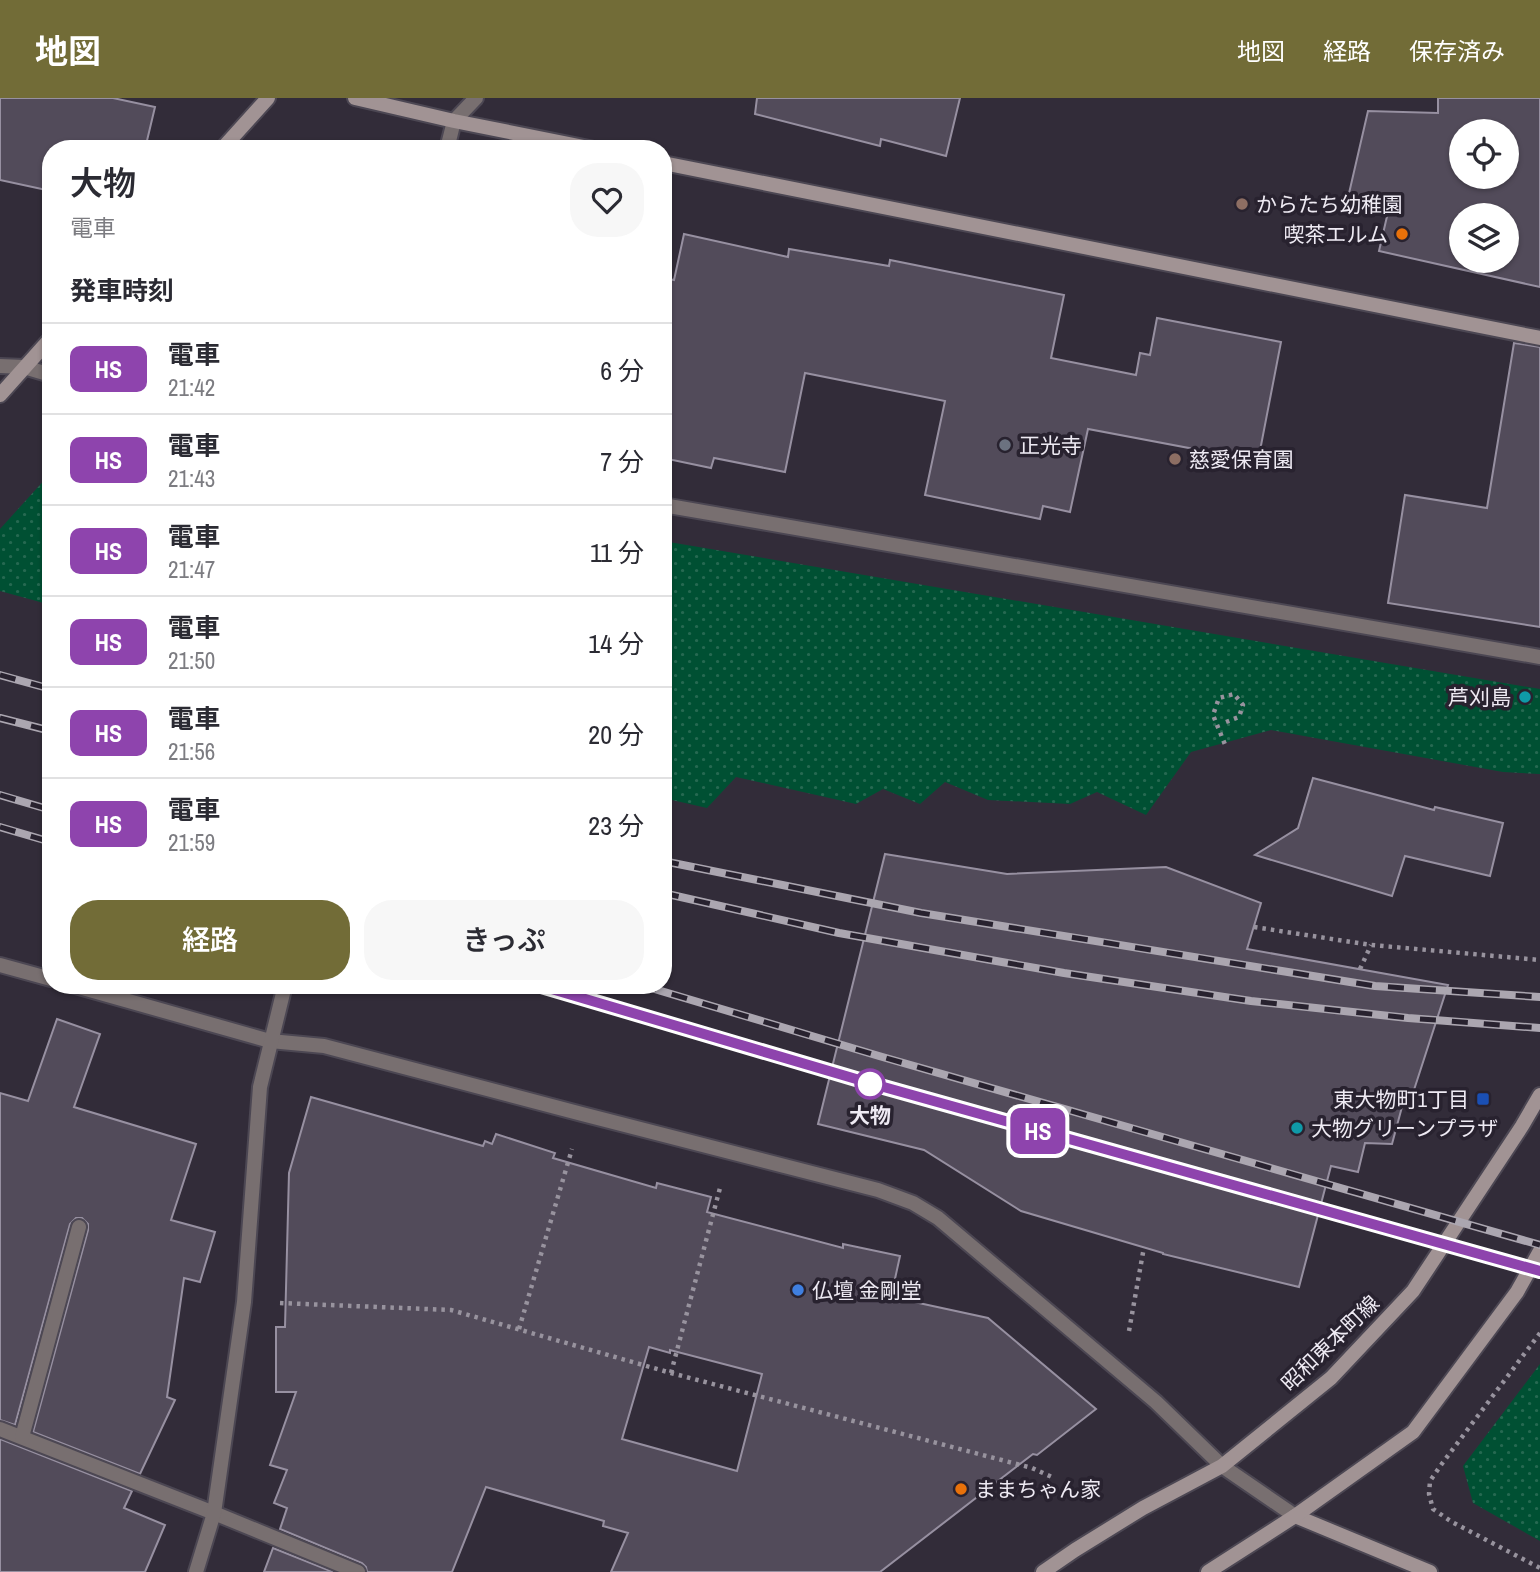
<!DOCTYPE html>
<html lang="ja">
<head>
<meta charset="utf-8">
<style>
	body { margin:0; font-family:"Archivo Narrow","Noto Sans JP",sans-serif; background:#f7f7f7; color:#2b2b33; height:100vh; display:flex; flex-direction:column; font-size:26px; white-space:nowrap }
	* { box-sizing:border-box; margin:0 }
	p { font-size:23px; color:#7c7c81 }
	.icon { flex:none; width:38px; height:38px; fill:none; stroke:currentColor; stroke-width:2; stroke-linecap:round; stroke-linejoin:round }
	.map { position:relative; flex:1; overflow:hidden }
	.panel { position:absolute; left:42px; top:42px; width:630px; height:854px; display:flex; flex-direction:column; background:#fff; border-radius:28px; box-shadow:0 2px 5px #0004 }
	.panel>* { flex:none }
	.badge { padding:0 14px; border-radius:10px; font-size:24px; line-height:46px }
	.tools { position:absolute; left:1449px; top:21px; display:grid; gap:14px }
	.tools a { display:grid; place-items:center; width:70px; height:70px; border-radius:50%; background:#fff; box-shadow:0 2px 5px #0004; font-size:35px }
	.map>.badge { position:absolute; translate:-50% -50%; box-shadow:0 0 0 4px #fff }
	h2 { padding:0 28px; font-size:26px; line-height:63px }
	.round { display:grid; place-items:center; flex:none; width:74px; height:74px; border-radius:28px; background:#f7f7f7 }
	.summary { display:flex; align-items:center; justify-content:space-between; height:119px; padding:0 28px }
	h1 { font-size:33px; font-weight:600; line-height:52px }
	.button { display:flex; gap:14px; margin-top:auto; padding:14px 28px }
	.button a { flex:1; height:80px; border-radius:28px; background:#726c37; color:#fff; font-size:28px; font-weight:600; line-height:80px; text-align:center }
	.button a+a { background:#f7f7f7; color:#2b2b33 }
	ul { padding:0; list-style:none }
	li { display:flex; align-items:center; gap:21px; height:91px; padding:0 28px; border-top:2px solid #e1e1e2 }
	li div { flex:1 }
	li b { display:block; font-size:26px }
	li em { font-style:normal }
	li .badge { min-width:77px; font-weight:700; text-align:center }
	header { display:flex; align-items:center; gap:42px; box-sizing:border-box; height:98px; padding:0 35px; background:#726c37; color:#fff }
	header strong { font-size:33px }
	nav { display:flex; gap:38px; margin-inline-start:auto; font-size:24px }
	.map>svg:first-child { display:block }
	.park { fill:url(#park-dots) }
	.building { fill:#524b5a; stroke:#9790a1; stroke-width:2; fill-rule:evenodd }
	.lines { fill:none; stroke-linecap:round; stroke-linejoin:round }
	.street-casing { stroke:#4c4753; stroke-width:18 }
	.secondary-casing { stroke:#4c4753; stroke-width:18 }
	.path { stroke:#98939e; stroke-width:4.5; stroke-dasharray:3.5 5; stroke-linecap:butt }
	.street { stroke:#786f70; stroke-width:14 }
	.secondary { stroke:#a19394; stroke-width:14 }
	.rail-casing { stroke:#aba6b0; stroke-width:8 }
	.rail { stroke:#28222f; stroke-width:5; stroke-dasharray:16; stroke-linecap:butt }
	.line-casing { stroke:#fff; stroke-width:16 }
	.line { stroke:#8e44ad; stroke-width:10 }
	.education-dot { fill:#8d6e63; stroke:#28222f; stroke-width:2.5 }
	.food-dot { fill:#e8710a; stroke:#28222f; stroke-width:2.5 }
	.worship-dot { fill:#6b7280; stroke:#28222f; stroke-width:2.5 }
	.culture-dot { fill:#0f9aa8; stroke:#28222f; stroke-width:2.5 }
	.stop-dot { fill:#fff; stroke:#8e44ad; stroke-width:3.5 }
	.transit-dot { fill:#1a4fb4; stroke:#28222f; stroke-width:2.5 }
	.shop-dot { fill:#3f7fe0; stroke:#28222f; stroke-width:2.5 }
	.labels { text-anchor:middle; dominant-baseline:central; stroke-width:7; stroke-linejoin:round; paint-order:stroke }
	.poi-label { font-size:21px; fill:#eeeaf3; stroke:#28222f; text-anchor:start }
	.stop-label { font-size:21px; font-weight:bold; fill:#eeeaf3; stroke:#28222f }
	.street-label { font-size:21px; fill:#eeeaf3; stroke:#28222f }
</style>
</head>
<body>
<header>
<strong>地図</strong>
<nav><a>地図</a><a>経路</a><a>保存済み</a></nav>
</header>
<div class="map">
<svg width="1540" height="1474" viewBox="0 0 1540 1474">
	<defs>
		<pattern id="park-dots" width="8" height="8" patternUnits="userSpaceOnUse" patternTransform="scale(1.75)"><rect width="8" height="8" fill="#005033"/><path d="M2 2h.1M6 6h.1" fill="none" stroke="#266951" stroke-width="1.8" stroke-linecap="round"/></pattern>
	</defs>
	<rect width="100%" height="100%" fill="#322c39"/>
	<!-- park -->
	<g class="park">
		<path d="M48 378 51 381V507L0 493V431Z"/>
		<path d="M663 443 1540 591V676L1503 674 1271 632 1191 654 1146 717 1097 694 1070 706 988 702 945 684 920 706 883 691 856 706 736 679 707 710 663 700Z"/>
		<path d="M1540 1266V1443L1473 1405 1463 1368Z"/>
	</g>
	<!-- building -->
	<g class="building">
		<path d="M0 0H113L155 9 145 51H51V93L0 82Z"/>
		<path d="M757 0H960L946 58 881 41 880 48 755 16Z"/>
		<path d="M1438 0H1540V189L1379 153 1388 114 1347 104 1368 13 1438 15ZM1461 33H1507V79H1461ZM1461 117H1507V163H1461Z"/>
		<path d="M684 136 788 159 789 151 889 168 890 162 1064 197 1051 260 1136 277 1140 255 1150 257 1157 220 1281 244 1258 363 1088 331 1070 414 1043 408 1040 421 925 397 945 303 805 275 785 374 714 360 711 370 663 360V180L674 182Z"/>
		<path d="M1514 245 1540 249V529L1388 505 1405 397 1487 410Z"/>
		<path d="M1313 680 1434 712 1435 709 1503 725 1490 778 1405 758 1392 798 1255 757 1298 730Z"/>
		<path d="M885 756 1007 776 1166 769 1261 805 1247 851 1448 887 1413 995 1406 994 1392 1046 1365 1045 1358 1074 1331 1068 1299 1189 1163 1156V1155L1021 1113 924 1052 818 1026Z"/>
		<path d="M57 921 100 936 74 1009 196 1046 171 1122 215 1134 200 1184 184 1180 167 1299 175 1302 140 1376 33 1334 88 1132V1126L82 1120H76L70 1126 15 1327 0 1322V995L28 1003Z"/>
		<path d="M311 999 483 1048 485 1043 492 1046 496 1036 555 1055 553 1060 656 1090 657 1085 711 1099 707 1114 843 1150V1146L900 1158 891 1199 988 1220 1096 1311 1037 1357 1033 1356 880 1474H611L628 1435 603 1428 604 1423 486 1389 452 1474H367L366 1469 362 1465 280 1431 287 1410 274 1405 287 1372 270 1367 296 1294H276V1229H285L289 1075ZM649 1249 670 1255V1252L762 1276 737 1373 622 1341Z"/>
		<path d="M0 1341 132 1393 124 1410 165 1427 145 1474H0Z"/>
		<path d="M273 1450 333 1474H264Z"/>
	</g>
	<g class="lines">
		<!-- street casing -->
		<g class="street-casing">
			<g id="street">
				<path d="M447 51 454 23 476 0"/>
				<path d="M0 268 24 269 51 277"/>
				<path d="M663 407 1540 559"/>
				<path d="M0 867 51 881"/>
				<path d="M72 887 270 943 324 948 582 1016 878 1092 913 1105 938 1120 1156 1304 1222 1368 1295 1418"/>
				<path d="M0 1331 214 1415 358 1474"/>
				<path d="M22 1339 79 1129"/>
				<path d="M196 1474 214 1415 244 1204 260 989 285 887"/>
			</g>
		</g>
		<!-- secondary casing -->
		<g class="secondary-casing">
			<g id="secondary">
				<path d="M355 0 454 23 594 51"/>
				<path d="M222 51 268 0"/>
				<path d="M663 65 1540 240"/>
				<path d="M0 297 51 240"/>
				<path d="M1295 1418 1430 1474"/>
				<path d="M1043 1474 1075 1452 1143 1410 1222 1368 1331 1280 1413 1193 1522 1028 1540 997"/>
				<path d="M1208 1474 1295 1418 1413 1334 1517 1194 1540 1153"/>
			</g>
		</g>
		<!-- path -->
		<g class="path">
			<path d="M1226 624 1239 619 1243 607 1234 596 1219 600 1213 617 1226 649"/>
			<path d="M1254 829 1371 847 1540 862"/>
			<path d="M1360 871 1371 847"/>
			<path d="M280 1205 451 1212 671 1275 1032 1370 1054 1380"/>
			<path d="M519 1231 572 1051"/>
			<path d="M1129 1233 1144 1149"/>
			<path d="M1540 1235 1441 1367 1430 1383 1429 1396 1433 1411 1452 1424 1540 1470"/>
			<path d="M671 1275 720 1090"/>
		</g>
		<!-- street -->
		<use href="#street" class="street"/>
		<!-- secondary -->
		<use href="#secondary" class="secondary"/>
		<!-- rail casing -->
		<g class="rail-casing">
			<g id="rail">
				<path d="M0 577 51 591"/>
				<path d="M0 620 51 633"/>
				<path d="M0 697 51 712"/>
				<path d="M0 729 51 744"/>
				<path d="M663 763 921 815 1375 888 1540 899"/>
				<path d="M663 795 839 835 1064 875 1251 903 1408 920 1540 930"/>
				<path d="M538 887 873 986 1540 1173"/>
				<path d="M641 887 879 958 1540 1147"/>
			</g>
		</g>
		<!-- rail -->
		<use href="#rail" class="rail"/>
	</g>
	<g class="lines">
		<!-- line casing -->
		<g class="line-casing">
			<path id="line" d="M538 887 873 986 1540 1173"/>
		</g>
		<!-- line -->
		<use href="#line" class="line"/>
	</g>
	<!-- markers -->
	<g class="education-dot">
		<circle cx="1242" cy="106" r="7"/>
		<circle cx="1175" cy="361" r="7"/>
	</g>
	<g class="food-dot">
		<circle cx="1402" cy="136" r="7"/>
		<circle cx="961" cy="1391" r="7"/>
	</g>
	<circle class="worship-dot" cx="1005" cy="347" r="7"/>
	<g class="culture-dot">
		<circle cx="1525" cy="599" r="7"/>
		<circle cx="1297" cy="1030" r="7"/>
	</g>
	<circle class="stop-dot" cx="870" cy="986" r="14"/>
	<rect class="transit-dot" x="1476" y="994" width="14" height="14" rx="3.5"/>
	<circle class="shop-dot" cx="798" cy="1192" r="7"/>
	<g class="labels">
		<!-- poi labels -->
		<g class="poi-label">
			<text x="1256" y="106">からたち幼稚園</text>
			<text x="1388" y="136" text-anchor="end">喫茶エルム</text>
			<text x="1019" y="347">正光寺</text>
			<text x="1189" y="361">慈愛保育園</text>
			<text x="1511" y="599" text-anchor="end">芦刈島</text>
			<text x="1469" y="1001" text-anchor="end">東大物町1丁目</text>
			<text x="1311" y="1030">大物グリーンプラザ</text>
			<text x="812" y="1192">仏壇 金剛堂</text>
			<text x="975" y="1391">ままちゃん家</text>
		</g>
		<!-- stop labels -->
		<g class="stop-label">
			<text x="870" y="1017">大物</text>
		</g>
		<!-- street labels -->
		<g class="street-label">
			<text transform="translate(1330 1245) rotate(-44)">昭和東本町線</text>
		</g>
	</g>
</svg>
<div class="tools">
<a><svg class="icon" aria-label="locate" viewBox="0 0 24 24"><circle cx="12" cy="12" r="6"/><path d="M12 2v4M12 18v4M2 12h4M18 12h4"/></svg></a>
<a><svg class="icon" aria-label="layers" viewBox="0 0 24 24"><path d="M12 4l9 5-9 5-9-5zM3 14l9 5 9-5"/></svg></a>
</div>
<b class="badge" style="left:1038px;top:1033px;background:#8e44ad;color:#fff">HS</b>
<section class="panel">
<div class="summary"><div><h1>大物</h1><p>電車</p></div><a class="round"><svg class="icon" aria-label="heart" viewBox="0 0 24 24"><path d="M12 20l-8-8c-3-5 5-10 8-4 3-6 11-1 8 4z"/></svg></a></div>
<h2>発車時刻</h2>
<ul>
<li><span class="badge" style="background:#8e44ad;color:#fff">HS</span><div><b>電車</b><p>21:42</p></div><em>6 分</em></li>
<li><span class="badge" style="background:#8e44ad;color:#fff">HS</span><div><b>電車</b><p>21:43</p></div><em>7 分</em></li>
<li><span class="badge" style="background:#8e44ad;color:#fff">HS</span><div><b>電車</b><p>21:47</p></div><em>11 分</em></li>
<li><span class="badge" style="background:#8e44ad;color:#fff">HS</span><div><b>電車</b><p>21:50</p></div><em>14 分</em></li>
<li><span class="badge" style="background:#8e44ad;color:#fff">HS</span><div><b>電車</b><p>21:56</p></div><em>20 分</em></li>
<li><span class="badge" style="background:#8e44ad;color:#fff">HS</span><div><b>電車</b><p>21:59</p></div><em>23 分</em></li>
</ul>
<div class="button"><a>経路</a><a>きっぷ</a></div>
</section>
</div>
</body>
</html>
